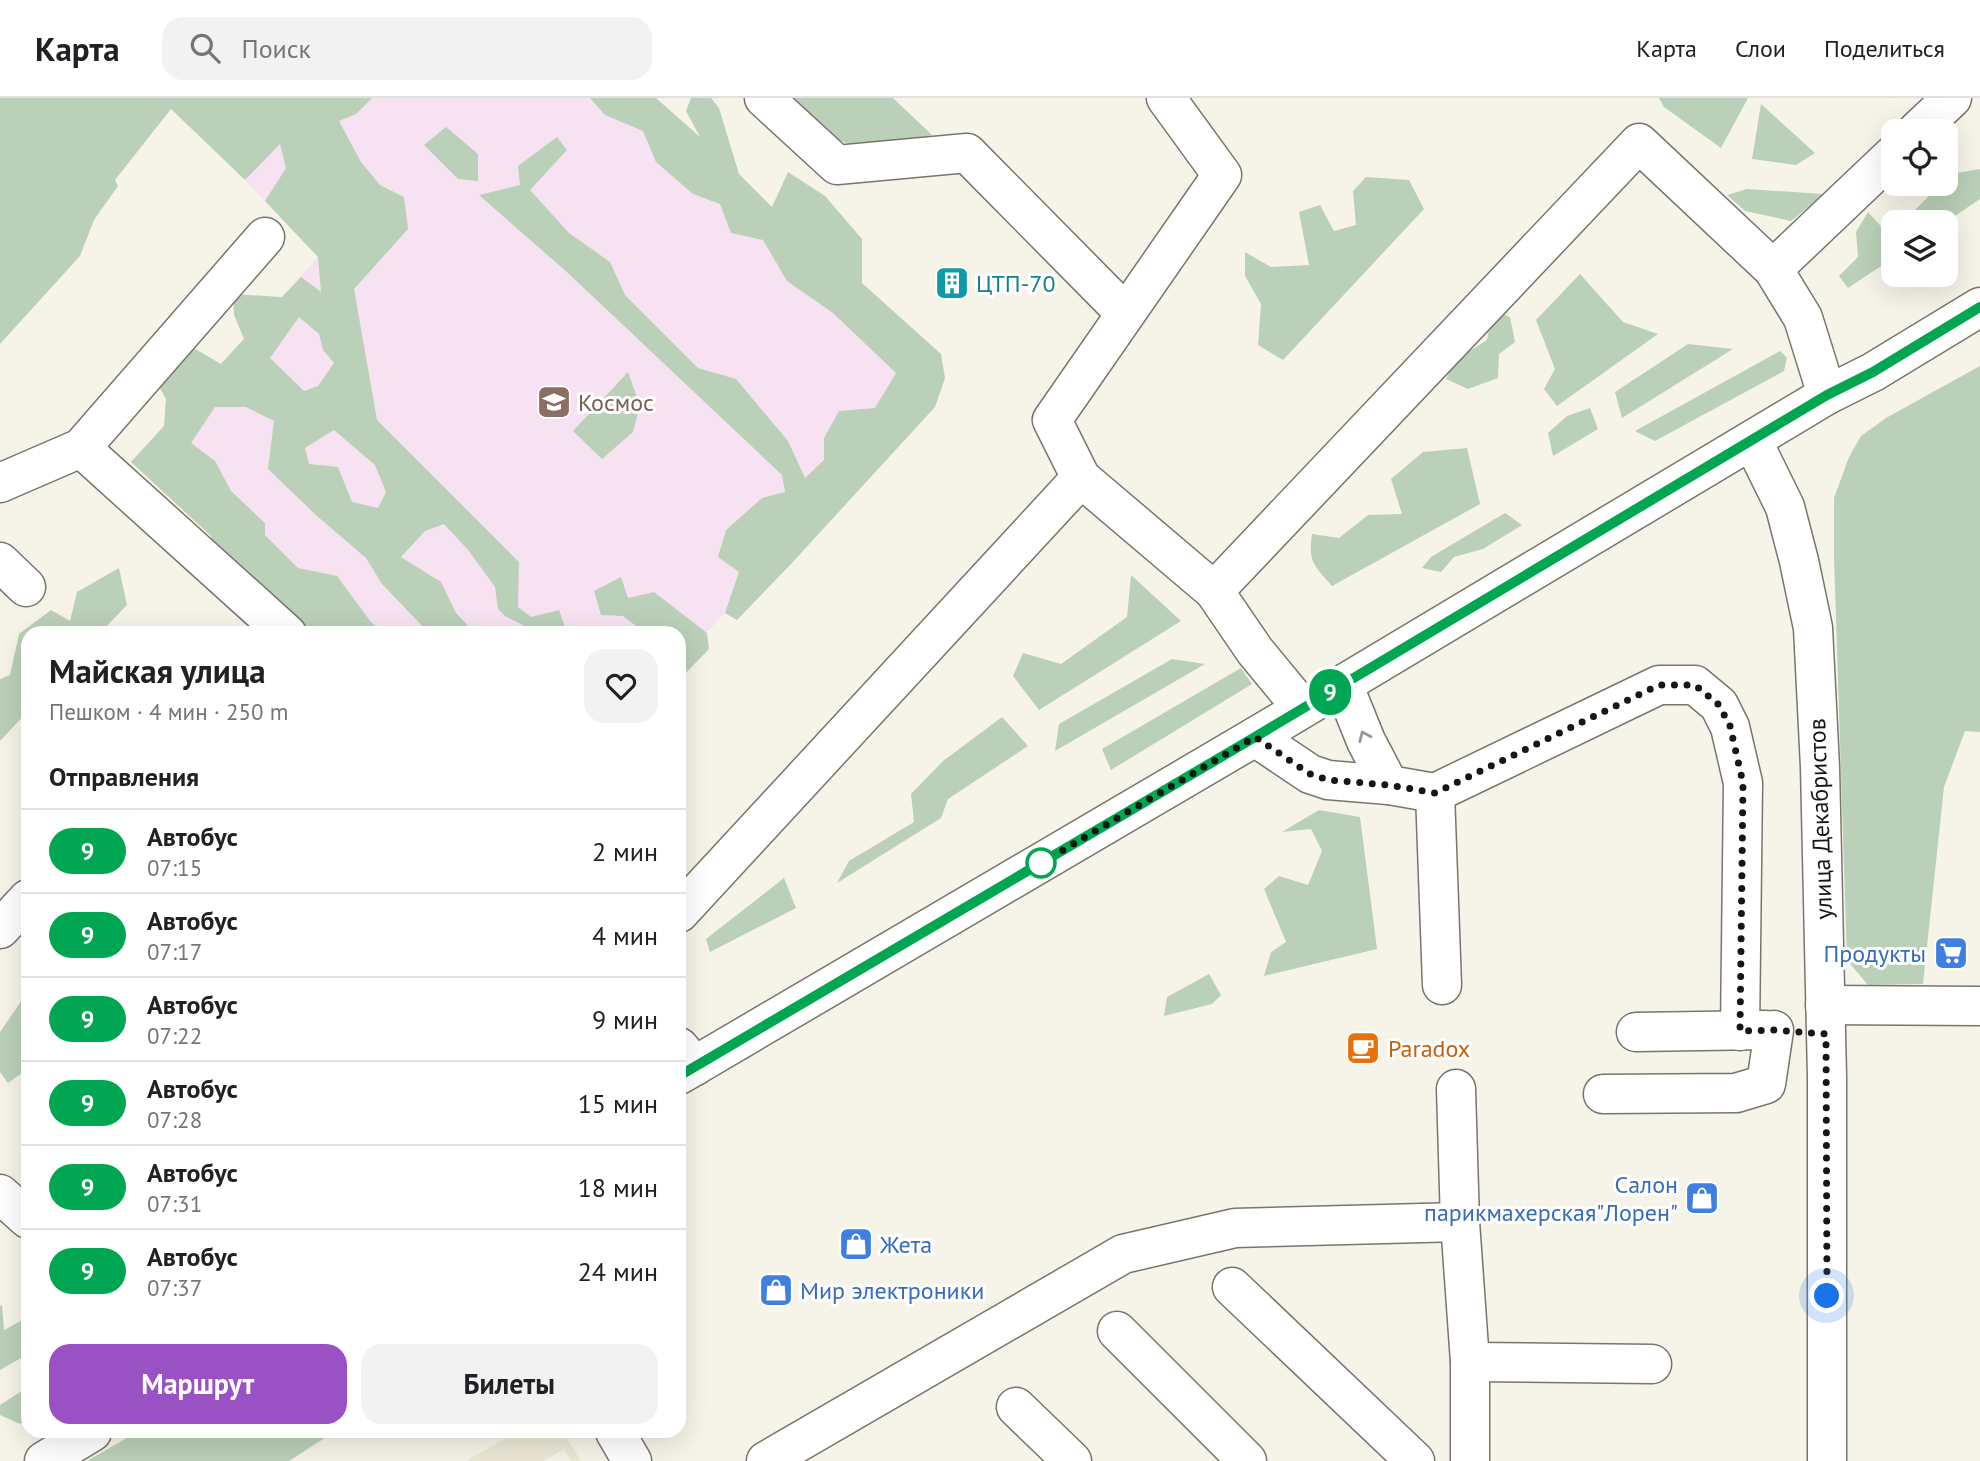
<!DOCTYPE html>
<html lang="ru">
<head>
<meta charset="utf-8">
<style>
	body { margin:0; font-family:"PT Sans",sans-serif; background:#f2f2f2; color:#202124; height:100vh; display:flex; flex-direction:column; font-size:26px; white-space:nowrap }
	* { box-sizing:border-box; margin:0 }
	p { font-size:23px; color:#757577 }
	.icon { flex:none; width:38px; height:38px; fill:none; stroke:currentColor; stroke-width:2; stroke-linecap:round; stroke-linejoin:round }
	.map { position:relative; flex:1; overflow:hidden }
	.details { position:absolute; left:21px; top:528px; width:665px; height:812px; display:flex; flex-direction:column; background:#fff; border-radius:21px; box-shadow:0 7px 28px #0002 }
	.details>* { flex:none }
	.badge { padding:0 14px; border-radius:23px; font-size:24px; line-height:46px }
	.tools { position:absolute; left:1881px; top:21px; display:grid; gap:14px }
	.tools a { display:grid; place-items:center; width:77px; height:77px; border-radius:14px; background:#fff; box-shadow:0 7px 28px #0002; font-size:35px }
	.you { position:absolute; width:35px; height:35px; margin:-18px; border:5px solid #fff; border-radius:50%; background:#1a73e8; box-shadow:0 0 0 10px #1a73e833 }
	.map>.badge { position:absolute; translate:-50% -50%; box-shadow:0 0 0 4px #fff }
	h2 { padding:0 28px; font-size:26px; line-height:63px }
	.round { display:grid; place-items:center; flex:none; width:74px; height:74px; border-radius:21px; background:#f2f2f2 }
	.overview { display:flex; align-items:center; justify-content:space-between; height:119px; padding:0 28px }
	h1 { font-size:33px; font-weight:700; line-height:52px }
	.cta { display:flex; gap:14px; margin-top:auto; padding:14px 28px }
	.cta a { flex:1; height:80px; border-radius:21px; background:#9a51c4; color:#fff; font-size:28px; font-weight:700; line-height:80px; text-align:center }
	.cta a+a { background:#f2f2f2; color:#202124 }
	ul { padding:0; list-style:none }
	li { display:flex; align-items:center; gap:21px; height:84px; padding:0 28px; border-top:2px solid #e0e0e0 }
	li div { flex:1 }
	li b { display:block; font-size:26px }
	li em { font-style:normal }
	li .badge { min-width:77px; font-weight:700; text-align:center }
	header { display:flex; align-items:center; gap:42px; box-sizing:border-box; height:98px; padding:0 35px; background:#fff; border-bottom:2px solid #e0e0e0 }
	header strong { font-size:33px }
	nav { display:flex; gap:38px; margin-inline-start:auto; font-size:24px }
	.search { width:490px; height:63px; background:#f2f2f2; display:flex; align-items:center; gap:18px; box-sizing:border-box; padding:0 24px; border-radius:21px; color:#757577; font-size:26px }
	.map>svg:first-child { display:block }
	.built { fill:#ece8d6 }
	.education { fill:#f7e2f2 }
	.green { fill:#bbd0b8; fill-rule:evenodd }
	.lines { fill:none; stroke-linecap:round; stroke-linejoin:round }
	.minor-casing { stroke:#78766c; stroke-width:41 }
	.major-casing { stroke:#78766c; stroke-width:41 }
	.minor { stroke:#fff; stroke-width:38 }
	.major { stroke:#fff; stroke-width:38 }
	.oneway { stroke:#979695 }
	.line-casing { stroke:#fff; stroke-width:16 }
	.line { stroke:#00a651; stroke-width:10 }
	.walk { stroke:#171613; stroke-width:7; stroke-dasharray:0 12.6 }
	.stop-dot { fill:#fff; stroke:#00a651; stroke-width:3.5 }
	.labels { text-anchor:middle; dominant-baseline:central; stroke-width:6; stroke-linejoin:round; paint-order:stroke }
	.culture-label { font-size:24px; fill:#0d838f; stroke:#fff; text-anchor:start }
	.education-label { font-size:24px; fill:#785e54; stroke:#fff; text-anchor:start }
	.street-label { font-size:24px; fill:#171613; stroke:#fff }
	.shop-label { font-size:24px; fill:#366cbe; stroke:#fff; text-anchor:end }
	.food-label { font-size:24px; fill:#c56008; stroke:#fff; text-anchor:start }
</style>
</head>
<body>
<header>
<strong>Карта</strong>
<div class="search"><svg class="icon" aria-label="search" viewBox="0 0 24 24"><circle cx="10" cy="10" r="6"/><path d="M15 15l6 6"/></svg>Поиск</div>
<nav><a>Карта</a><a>Слои</a><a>Поделиться</a></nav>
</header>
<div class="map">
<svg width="1980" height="1363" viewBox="0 0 1980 1363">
	<rect width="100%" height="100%" fill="#f6f4e8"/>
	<!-- built -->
	<path class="built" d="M516 1334H563L581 1363H571L564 1351 544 1363H466Z"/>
	<!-- education -->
	<path class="education" d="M322 0H633L945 280 679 564V536L316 535 131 364 318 159 245 82Z"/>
	<!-- green -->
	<g class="green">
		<path d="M0 0H372L356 16 339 23 361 64 380 87 404 99 408 131 354 191 377 322 519 464 518 509 531 519 559 512 567 535H538L505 518 498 511 495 489 469 453 444 426 425 433 401 459 441 484 456 515 475 535H429L382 486 366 460 317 418 268 371 274 323 246 309H215L191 345 215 363 231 393 265 425V437L298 470 337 478 371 524 384 535H302L214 454 211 438 131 364 164 328 166 301 153 278 185 245 221 266 244 241 234 217 233 196 282 199 301 179 321 194 318 159 265 103 286 70 280 46 245 82 171 11 115 82 118 88 94 122 80 158 0 246ZM299 219 319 236 323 252 334 265 318 288 304 293 270 260ZM334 332 375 367 386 394 378 410 352 404 338 369 309 366 305 350Z"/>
		<path d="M590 0H656L700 39 686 13 691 0H711L719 10 739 76 772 109 788 74 825 98 862 141V185L941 256 945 280 935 309 791 466 737 522 725 515 739 474 718 459 726 432 762 400 785 394 782 377 569 176 479 97 520 87 518 68 557 39 567 52 530 92 569 135 610 164 625 197 698 270 736 281 788 343 805 380 824 362V340L839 313 875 310 896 275 833 215 787 183 763 142 731 135 720 106 693 96 656 64 643 33 605 17Z"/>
		<path d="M786 0H893L932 37 889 47 858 50 816 32Z"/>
		<path d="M1659 0H1748L1721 50 1664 9Z"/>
		<path d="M1761 6 1815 55 1796 67 1752 61Z"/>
		<path d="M446 29 478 56V83L458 81 424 47Z"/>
		<path d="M1980 71V101L1946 124H1903L1941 86H1946V81L1951 76Z"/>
		<path d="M1366 79 1409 82 1424 111 1283 262 1258 247 1261 206 1245 178V154L1271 169 1309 167 1299 114 1320 107 1334 133 1356 127 1353 93Z"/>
		<path d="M1747 91 1824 96 1791 123 1745 113 1727 97Z"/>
		<path d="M1868 114 1889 137 1893 134V160L1848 190 1839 178 1858 159 1856 134Z"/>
		<path d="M1580 176 1623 224 1658 236 1557 308 1544 291 1555 271 1536 222Z"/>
		<path d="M1493 212 1510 219 1515 244 1499 256 1498 280 1468 291 1446 281 1456 262 1487 242Z"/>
		<path d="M1688 246 1733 251 1622 320 1615 294Z"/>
		<path d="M1780 253 1787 260 1784 273 1655 343 1635 333Z"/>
		<path d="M1980 268V634L1965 633 1944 689 1923 886 1868 887 1847 862 1834 459V400L1849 359 1861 338 1886 320Z"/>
		<path d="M628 274 640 308 633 334 602 361 573 333Z"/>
		<path d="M1590 310 1598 331 1553 358 1548 335 1567 318Z"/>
		<path d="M1467 350 1480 406 1332 488C1314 467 1308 465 1312 436L1339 440 1368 417 1402 416 1391 381 1423 354Z"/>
		<path d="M1505 415 1522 427 1483 451 1454 459 1441 474 1422 470 1431 459Z"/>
		<path d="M119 470 127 507 100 535 28 536V613L0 643V581L10 577 19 536 51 512 70 523 77 494Z"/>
		<path d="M1131 477 1181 523 1039 612 1013 578 1023 555 1061 566 1127 519Z"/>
		<path d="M621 479 628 500 654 494 707 535 709 551 679 582V536L645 535 623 518 601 517 594 493Z"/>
		<path d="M1172 561 1205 566 1055 653 1059 626Z"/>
		<path d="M1241 570 1252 586 1111 672 1102 651Z"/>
		<path d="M1002 619 1028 648 948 701 941 720 837 785 849 763 914 724 911 696 943 663Z"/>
		<path d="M1319 712 1360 719 1377 851 1264 878 1271 854 1286 844 1264 791 1279 778 1308 787 1322 753 1311 731 1282 734Z"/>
		<path d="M784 780 796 810 710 854 706 841Z"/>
		<path d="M1209 876 1221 897 1212 906 1164 918 1167 899Z"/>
		<path d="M24 899H28V971L8 985 0 974V934Z"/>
		<path d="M2 1207 4 1232 28 1219V1256L0 1272V1208Z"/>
		<path d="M28 1289V1321L20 1326 0 1317V1307Z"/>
		<path d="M137 1334H334L289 1363H87Z"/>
	</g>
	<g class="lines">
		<!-- minor casing -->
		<g class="minor-casing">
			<g id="minor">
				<path d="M764 0 837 67 967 55 1125 215"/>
				<path d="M1166 0 1222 77 1052 322 1081 380 1214 493 1255 553 1302 610"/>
				<path d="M1917 33 1952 0"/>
				<path d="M1773 171 1894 56"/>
				<path d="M1752 342 1785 409 1799 463 1813 530 1820 669 1827 979V1363"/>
				<path d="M81 350 287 536"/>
				<path d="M0 385 81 350 265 139"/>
				<path d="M0 464 26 489"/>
				<path d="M1214 493 1639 45 1773 171 1803 220 1827 297"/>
				<path d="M1343 586 1366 643 1389 687"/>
				<path d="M1255 639 1310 676 1328 682 1389 687 1435 695 1659 587H1695L1719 607 1730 629 1743 685 1740 933"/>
				<path d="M1435 695 1442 887"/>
				<path d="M679 815 1081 380"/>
				<path d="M0 831 28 801"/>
				<path d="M1825 907 1980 908"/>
				<path d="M1636 934 1765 932"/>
				<path d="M679 949 695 968"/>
				<path d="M1456 991 1460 1124 1470 1264V1363"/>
				<path d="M1603 996 1736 995 1766 986 1774 932"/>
				<path d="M0 1096 28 1121"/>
				<path d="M1232 1189 1415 1363"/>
				<path d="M1117 1233 1247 1363"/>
				<path d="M1470 1264 1652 1266"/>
				<path d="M1016 1309 1072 1363"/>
				<path d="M615 1334 632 1363"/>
				<path d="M766 1363 1123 1156 1235 1130 1460 1124"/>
			</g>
		</g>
		<!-- major casing -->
		<g class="major-casing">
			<g id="major">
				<path d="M679 977 1255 639 1827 297 1873 274 1980 209"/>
				<path d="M44 1363 92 1334"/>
			</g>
		</g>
		<!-- minor -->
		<use href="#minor" class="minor"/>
		<!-- major -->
		<use href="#major" class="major"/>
	</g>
	<!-- one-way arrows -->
	<defs><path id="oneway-chevron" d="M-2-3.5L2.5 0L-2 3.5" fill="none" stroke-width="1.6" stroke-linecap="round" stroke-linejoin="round" transform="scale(1.75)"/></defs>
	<use class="oneway" href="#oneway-chevron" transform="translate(1364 638) rotate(-114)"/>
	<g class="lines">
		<!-- line casing -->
		<g class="line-casing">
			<path id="line" d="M679 978 1255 639 1827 297 1873 274 1980 209"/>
		</g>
		<!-- line -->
		<use href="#line" class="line"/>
		<!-- walk -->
		<path class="walk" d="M1041 765 1255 639 1310 676 1328 682 1389 687 1435 695 1659 587H1695L1719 607 1730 628 1743 685 1740 933 1774 932 1826 936 1827 1198"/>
	</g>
	<!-- icons -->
	<defs>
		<g id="building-square" transform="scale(1.75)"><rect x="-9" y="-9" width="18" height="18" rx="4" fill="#0f9aa8" stroke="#fff"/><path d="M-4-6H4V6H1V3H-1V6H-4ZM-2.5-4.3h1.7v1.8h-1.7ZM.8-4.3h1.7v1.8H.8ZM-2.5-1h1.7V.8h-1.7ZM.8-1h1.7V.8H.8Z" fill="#fff"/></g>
		<g id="school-square" transform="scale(1.75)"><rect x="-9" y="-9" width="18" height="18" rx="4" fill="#8d6e63" stroke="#fff"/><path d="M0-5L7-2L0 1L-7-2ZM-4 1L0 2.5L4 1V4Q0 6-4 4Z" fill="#fff"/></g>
		<g id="supermarket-square" transform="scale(1.75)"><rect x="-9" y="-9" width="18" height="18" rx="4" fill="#3f7fe0" stroke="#fff"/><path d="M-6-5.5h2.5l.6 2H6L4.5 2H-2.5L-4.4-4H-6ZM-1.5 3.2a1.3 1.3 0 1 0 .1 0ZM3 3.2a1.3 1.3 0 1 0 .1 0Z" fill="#fff"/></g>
		<g id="cafe-square" transform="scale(1.75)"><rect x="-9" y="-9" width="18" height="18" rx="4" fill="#e8710a" stroke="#fff"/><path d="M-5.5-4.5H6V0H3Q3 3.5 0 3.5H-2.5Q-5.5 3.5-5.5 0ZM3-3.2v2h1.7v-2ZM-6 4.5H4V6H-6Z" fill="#fff"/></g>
		<g id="shop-square" transform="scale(1.75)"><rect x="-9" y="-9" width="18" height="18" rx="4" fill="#3f7fe0" stroke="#fff"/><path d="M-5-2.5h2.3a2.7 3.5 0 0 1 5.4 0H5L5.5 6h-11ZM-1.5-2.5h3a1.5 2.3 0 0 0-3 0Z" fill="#fff"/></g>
	</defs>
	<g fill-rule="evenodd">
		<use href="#building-square" x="952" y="185"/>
		<use href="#school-square" x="554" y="304"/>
		<use href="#supermarket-square" x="1951" y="855"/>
		<use href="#cafe-square" x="1363" y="950"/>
		<use href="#shop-square" x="1702" y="1100"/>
		<use href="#shop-square" x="856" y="1146"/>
		<use href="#shop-square" x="776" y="1192"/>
	</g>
	<!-- markers -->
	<circle class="stop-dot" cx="1041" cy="765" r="14"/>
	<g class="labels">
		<!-- culture labels -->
		<g class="culture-label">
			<text x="976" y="185">ЦТП-70</text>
		</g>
		<!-- education labels -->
		<g class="education-label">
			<text x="578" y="304">Космос</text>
		</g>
		<!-- street labels -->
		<g class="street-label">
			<text transform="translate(1820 721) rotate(-92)">улица Декабристов</text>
		</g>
		<!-- shop labels -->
		<g class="shop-label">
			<text x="1926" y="855">Продукты</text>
			<text x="1678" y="1086">Салон<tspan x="1678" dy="28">парикмахерская"Лорен"</tspan></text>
			<text x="880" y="1146" text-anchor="start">Жета</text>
			<text x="800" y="1192" text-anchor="start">Мир электроники</text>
		</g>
		<!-- food labels -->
		<g class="food-label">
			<text x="1388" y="950">Paradox</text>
		</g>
	</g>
</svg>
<div class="tools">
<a><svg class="icon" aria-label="locate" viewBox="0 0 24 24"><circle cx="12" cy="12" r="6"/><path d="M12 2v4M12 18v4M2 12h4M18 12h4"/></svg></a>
<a><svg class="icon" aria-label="layers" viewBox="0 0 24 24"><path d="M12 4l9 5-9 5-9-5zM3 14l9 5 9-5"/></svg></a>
</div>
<div class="you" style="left:1827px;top:1198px"></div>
<b class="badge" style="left:1330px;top:594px;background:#00a651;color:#fff">9</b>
<section class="details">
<div class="overview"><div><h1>Майская улица</h1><p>Пешком · 4 мин · 250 m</p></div><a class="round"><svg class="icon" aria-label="heart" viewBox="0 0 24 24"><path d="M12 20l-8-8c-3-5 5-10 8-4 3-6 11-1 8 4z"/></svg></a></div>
<h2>Отправления</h2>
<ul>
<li><span class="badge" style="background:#00a651;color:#fff">9</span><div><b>Автобус</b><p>07:15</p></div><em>2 мин</em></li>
<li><span class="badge" style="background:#00a651;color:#fff">9</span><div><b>Автобус</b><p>07:17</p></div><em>4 мин</em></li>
<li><span class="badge" style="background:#00a651;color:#fff">9</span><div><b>Автобус</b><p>07:22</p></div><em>9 мин</em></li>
<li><span class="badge" style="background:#00a651;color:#fff">9</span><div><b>Автобус</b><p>07:28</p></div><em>15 мин</em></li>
<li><span class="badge" style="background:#00a651;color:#fff">9</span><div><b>Автобус</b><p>07:31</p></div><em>18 мин</em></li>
<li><span class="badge" style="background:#00a651;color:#fff">9</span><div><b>Автобус</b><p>07:37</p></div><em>24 мин</em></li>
</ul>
<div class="cta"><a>Маршрут</a><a>Билеты</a></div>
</section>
</div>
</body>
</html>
